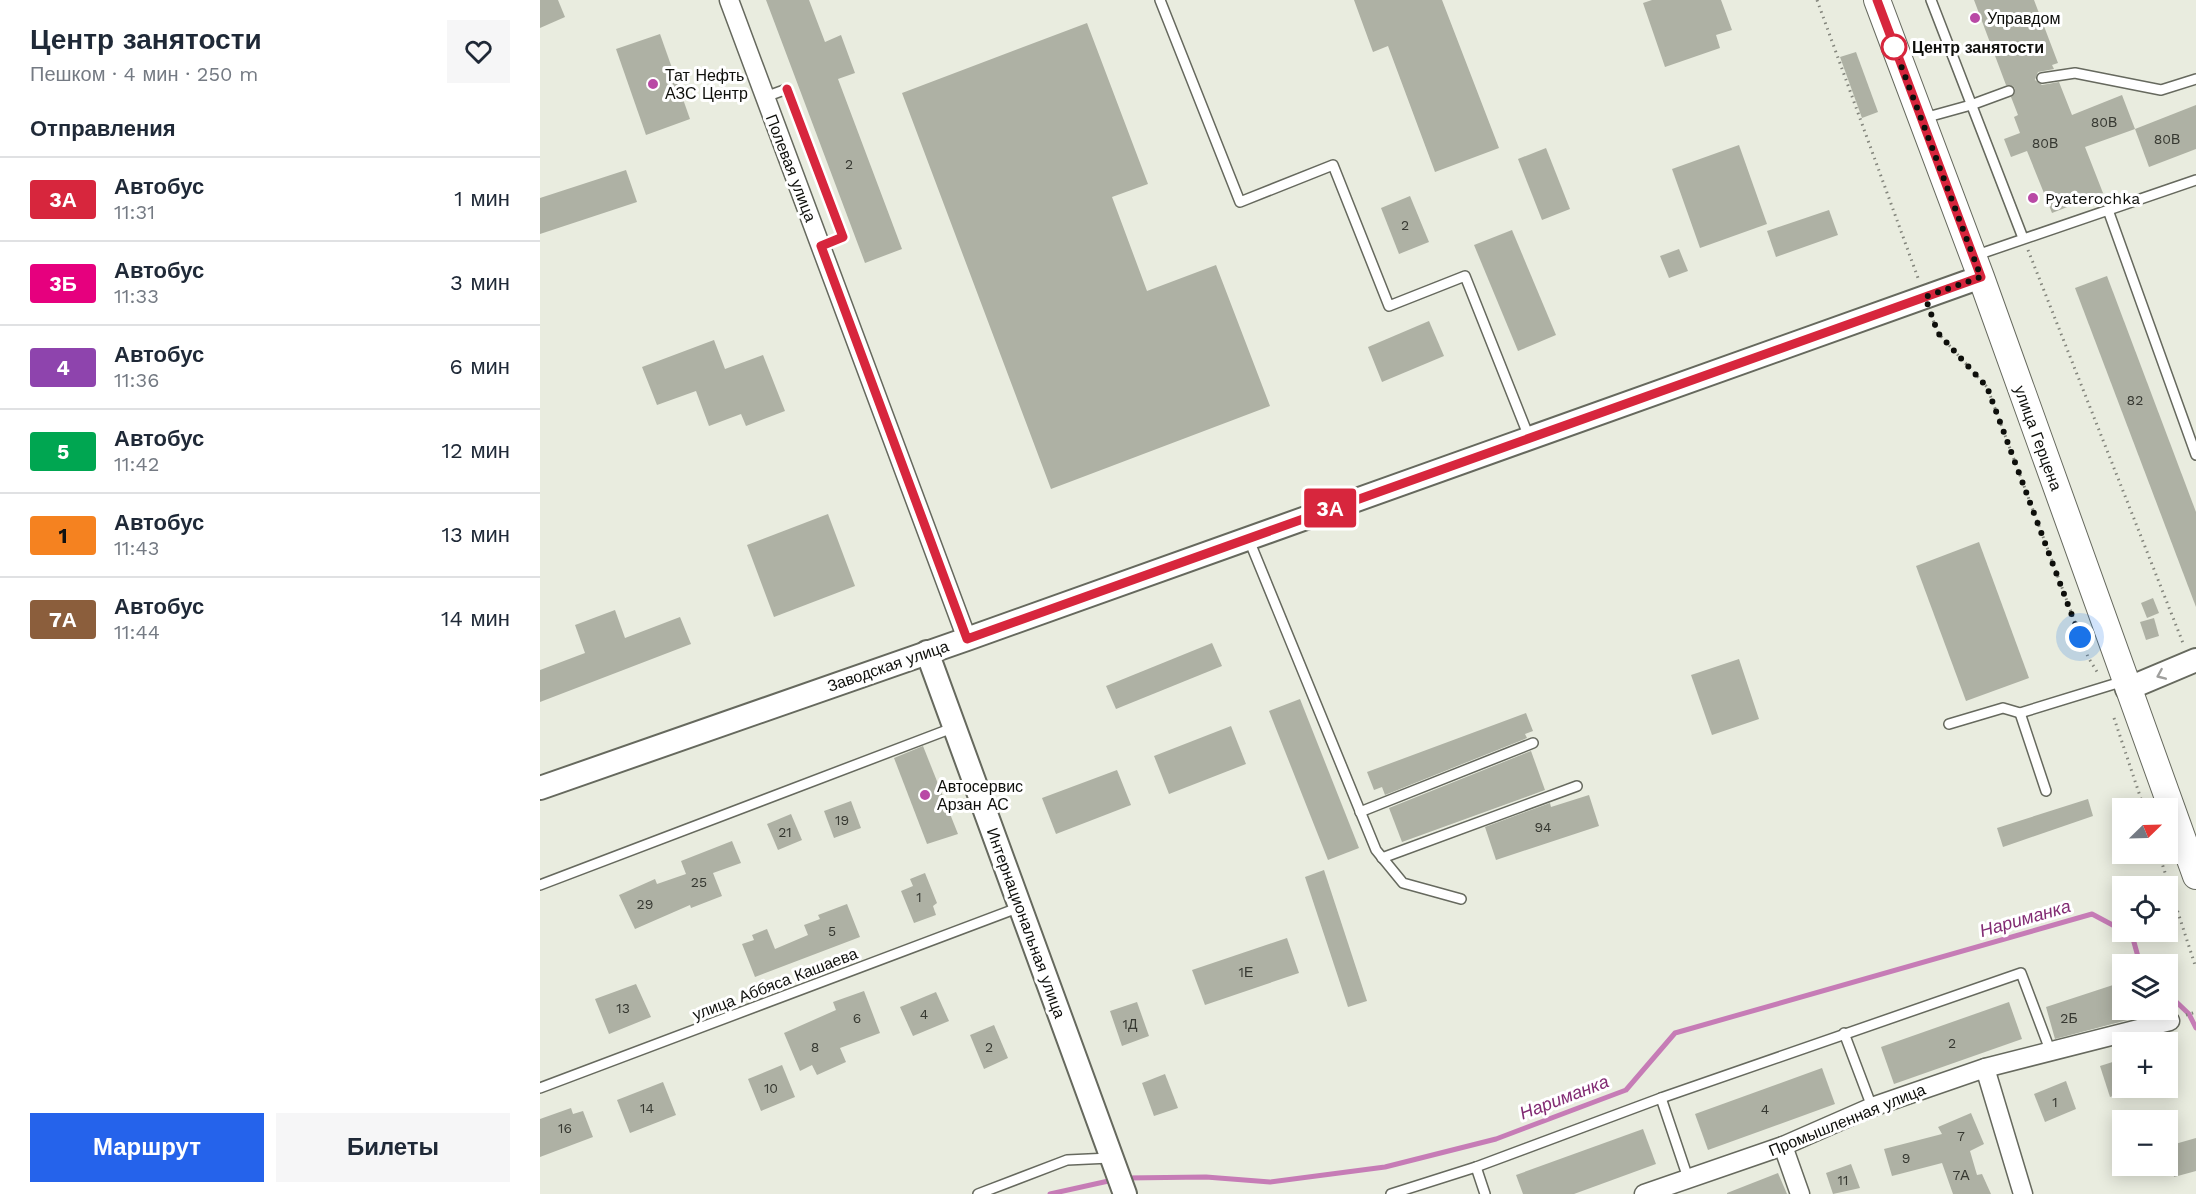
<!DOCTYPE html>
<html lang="ru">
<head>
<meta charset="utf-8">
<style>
	body { margin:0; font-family:"Work Sans",sans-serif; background:#f6f6f7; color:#1f2937; height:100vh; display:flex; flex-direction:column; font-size:22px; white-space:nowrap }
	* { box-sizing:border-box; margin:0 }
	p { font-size:20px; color:#747a83 }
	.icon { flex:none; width:33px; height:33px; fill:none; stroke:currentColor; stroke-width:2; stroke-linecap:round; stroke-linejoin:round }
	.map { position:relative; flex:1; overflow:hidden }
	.sheet { display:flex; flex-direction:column; background:#fff; width:540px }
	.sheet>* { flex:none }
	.badge { padding:0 12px; border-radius:4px; font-size:21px; line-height:39px }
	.needle { width:39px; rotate:67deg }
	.buttons { position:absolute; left:1572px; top:798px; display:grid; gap:12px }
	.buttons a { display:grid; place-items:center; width:66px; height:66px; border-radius:0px; background:#fff; box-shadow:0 3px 15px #0003; font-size:30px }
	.you { position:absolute; width:30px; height:30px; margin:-15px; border:4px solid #fff; border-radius:50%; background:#1a73e8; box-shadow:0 0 0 9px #1a73e833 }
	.map>.badge { position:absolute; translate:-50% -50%; box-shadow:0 0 0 3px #fff }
	h2 { padding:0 30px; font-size:22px; line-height:54px }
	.round { display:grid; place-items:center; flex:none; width:63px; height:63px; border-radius:0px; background:#f6f6f7 }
	.head { display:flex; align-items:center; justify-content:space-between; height:102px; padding:0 30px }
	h1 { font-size:28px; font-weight:600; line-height:45px }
	.cta { display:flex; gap:12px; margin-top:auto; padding:12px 30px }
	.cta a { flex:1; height:69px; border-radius:0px; background:#2563eb; color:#fff; font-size:24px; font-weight:600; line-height:69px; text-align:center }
	.cta a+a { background:#f6f6f7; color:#1f2937 }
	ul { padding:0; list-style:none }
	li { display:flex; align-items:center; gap:18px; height:84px; padding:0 30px; border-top:2px solid #e0e1e3 }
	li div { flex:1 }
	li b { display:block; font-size:22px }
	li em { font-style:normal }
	li .badge { min-width:66px; font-weight:700; text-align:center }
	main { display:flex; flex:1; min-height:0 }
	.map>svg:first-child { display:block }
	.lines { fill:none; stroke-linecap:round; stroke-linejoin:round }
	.stream { stroke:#c67cb6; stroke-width:5 }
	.building { fill:#aeb1a4 }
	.service-casing { stroke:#66695e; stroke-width:12 }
	.minor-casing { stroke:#66695e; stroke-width:21 }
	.tertiary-casing { stroke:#66695e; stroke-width:26 }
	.secondary-casing { stroke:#66695e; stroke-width:28 }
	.path { stroke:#83857c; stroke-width:3; stroke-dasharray:1.5 4.5; stroke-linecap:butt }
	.service { stroke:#fff; stroke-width:9 }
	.minor { stroke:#fff; stroke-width:18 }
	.tertiary { stroke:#fff; stroke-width:22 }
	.secondary { stroke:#fff; stroke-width:26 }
	.oneway { stroke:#9f9f9d }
	.line-casing { stroke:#fff; stroke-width:14 }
	.line { stroke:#d7263d; stroke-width:9 }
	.walk { stroke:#0e0f0b; stroke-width:6; stroke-dasharray:0 10.8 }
	.poi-dot { fill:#b949a5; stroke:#fff; stroke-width:2 }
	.stop-dot { fill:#fff; stroke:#d7263d; stroke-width:3 }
	.labels { text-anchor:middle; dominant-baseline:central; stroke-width:6; stroke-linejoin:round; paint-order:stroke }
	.number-label { font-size:14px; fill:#363831 }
	.poi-label { font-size:16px; fill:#0e0f0b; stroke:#fff; text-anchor:start }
	.stop-label { font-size:16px; font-weight:bold; fill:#0e0f0b; stroke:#fff; text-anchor:start }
	.street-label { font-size:16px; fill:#0e0f0b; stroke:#fff }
	.water-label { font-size:18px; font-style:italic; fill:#822b73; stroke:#fff }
</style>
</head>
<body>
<main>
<section class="sheet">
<div class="head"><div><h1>Центр занятости</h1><p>Пешком · 4 мин · 250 m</p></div><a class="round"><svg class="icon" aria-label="heart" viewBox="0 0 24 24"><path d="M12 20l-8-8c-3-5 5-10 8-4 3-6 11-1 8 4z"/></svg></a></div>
<h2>Отправления</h2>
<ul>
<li><span class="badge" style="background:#d7263d;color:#fff">3А</span><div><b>Автобус</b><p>11:31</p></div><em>1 мин</em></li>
<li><span class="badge" style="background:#e6007e;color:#fff">3Б</span><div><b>Автобус</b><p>11:33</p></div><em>3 мин</em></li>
<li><span class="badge" style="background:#8e44ad;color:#fff">4</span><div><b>Автобус</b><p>11:36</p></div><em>6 мин</em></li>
<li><span class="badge" style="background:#00a651;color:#fff">5</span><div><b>Автобус</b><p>11:42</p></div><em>12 мин</em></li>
<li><span class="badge" style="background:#f58220;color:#111">1</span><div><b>Автобус</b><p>11:43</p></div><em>13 мин</em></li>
<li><span class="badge" style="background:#8b5e3c;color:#fff">7А</span><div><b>Автобус</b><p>11:44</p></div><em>14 мин</em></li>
</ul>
<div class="cta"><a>Маршрут</a><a>Билеты</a></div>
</section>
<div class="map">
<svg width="1656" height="1194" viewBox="0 0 1656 1194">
	<rect width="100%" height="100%" fill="#e9ecdf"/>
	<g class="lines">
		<!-- stream -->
		<g class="stream">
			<path d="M1585 932 1592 935 1600 964"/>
			<path d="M1628 994 1649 1014 1656 1028"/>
			<path d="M585 1178 666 1177 730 1182 845 1167 956 1139 1086 1090 1135 1033 1552 914 1582 930"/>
			<path d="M510 1194 573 1180"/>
		</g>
	</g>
	<!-- building -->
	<g class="building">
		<path d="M0 0H18L25 17 0 28Z"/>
		<path d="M226 0H269L285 42 301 35 315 73 298 79 362 249 325 263Z"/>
		<path d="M814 0H902L959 148 895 172 848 46 833 52Z"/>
		<path d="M1112 0H1181L1192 30 1176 35 1180 48 1125 67 1103 3Z"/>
		<path d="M1434 0H1494L1518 63 1512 65 1514 69 1498 72 1495 80 1502 85 1519 82 1532 115 1582 95 1595 129 1545 147 1563 193 1512 213 1487 151 1471 157 1464 139 1480 133 1474 117 1478 115 1471 97 1475 89 1473 86 1466 85Z"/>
		<path d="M547 23 608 184 572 197 607 291 676 265 730 406 511 489 362 93Z"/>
		<path d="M120 34 150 119 106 135 76 49Z"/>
		<path d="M1316 52 1338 112 1322 118 1300 57Z"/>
		<path d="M1656 105V149L1609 167 1595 129Z"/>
		<path d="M1199 145 1227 224 1160 248 1132 169Z"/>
		<path d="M1006 148 1030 209 1002 220 978 159Z"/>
		<path d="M86 170 97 202 0 234V198Z"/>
		<path d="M870 196 889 242 859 254 841 208Z"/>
		<path d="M1289 210 1298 235 1236 257 1227 231Z"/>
		<path d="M972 230 1016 335 978 351 934 245Z"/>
		<path d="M1139 249 1148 271 1129 278 1120 256Z"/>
		<path d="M1567 276 1656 512V607L1535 288Z"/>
		<path d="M889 321 904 356 842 382 828 347Z"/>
		<path d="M174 340 185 369 223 355 245 411 206 426 201 414 169 426 156 391 117 405 102 367Z"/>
		<path d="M288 514 315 586 234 617 207 545Z"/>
		<path d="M1439 542 1489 678 1426 701 1376 566Z"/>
		<path d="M1613 598 1619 613 1607 618 1601 603Z"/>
		<path d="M75 610 85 638 140 617 151 644 0 702V670L45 653 35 625Z"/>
		<path d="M1614 618 1619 636 1606 640 1600 622Z"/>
		<path d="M672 643 682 666 576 709 566 686Z"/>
		<path d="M1199 659 1219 719 1172 735 1151 675Z"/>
		<path d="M760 699 819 848 788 860 729 711Z"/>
		<path d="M986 713 993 731 985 734 987 738 845 795 842 787 834 790 827 772Z"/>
		<path d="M691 726 706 764 629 794 614 756Z"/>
		<path d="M383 746 418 834 387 844 354 758Z"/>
		<path d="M991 751 1005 790 862 842 849 808Z"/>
		<path d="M577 770 591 805 516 834 502 798Z"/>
		<path d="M1049 795 1059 826 956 860 945 827 1010 803 1011 807Z"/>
		<path d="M1548 799 1553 816 1463 847 1457 828Z"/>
		<path d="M311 801 321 828 294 838 284 811Z"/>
		<path d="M251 814 262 840 238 850 227 824Z"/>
		<path d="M192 841 201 863 173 873 182 896 151 908 150 905 95 929 79 895 115 879 117 884 146 874 141 861Z"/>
		<path d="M784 870 827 1001 808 1007 765 877Z"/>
		<path d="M385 873 397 903 393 906 396 915 374 923 361 891 373 886 370 879Z"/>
		<path d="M307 904 320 937 215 977 202 944 214 940 212 935 227 929 235 949 268 935 264 925 280 919 278 915Z"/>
		<path d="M747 938 759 973 665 1005 652 970Z"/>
		<path d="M96 984 111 1017 69 1034 55 999Z"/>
		<path d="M1573 985 1578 993H1582V1010H1613L1614 1013 1515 1039 1506 1007Z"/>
		<path d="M324 991 340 1033 300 1048 306 1062 277 1075 272 1065 260 1071 244 1033 296 1010 293 1002Z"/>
		<path d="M396 992 409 1021 373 1036 360 1007Z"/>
		<path d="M597 1002 609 1036 582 1046 570 1011Z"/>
		<path d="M1469 1002 1482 1039 1354 1084 1341 1047Z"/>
		<path d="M454 1025 468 1058 444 1069 430 1035Z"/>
		<path d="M1582 1059V1093L1570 1097 1560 1066Z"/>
		<path d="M242 1065 255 1097 221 1111 208 1079Z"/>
		<path d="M1282 1068 1295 1104 1168 1150 1155 1114Z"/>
		<path d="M625 1074 638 1108 614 1116 602 1083Z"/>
		<path d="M1526 1081 1536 1109 1505 1122 1494 1094Z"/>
		<path d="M123 1082 136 1115 90 1133 77 1100Z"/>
		<path d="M31 1108 33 1114 43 1111 53 1137 0 1157V1119Z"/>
		<path d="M1431 1113 1444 1144 1430 1151 1437 1175 1442 1174 1451 1194H1413L1402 1163 1352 1176 1344 1149 1402 1134 1398 1127Z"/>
		<path d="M1103 1129 1116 1164 1034 1194H983L976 1175Z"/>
		<path d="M1656 1138V1171L1634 1177 1628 1146Z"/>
		<path d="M1311 1164 1320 1188 1293 1194 1286 1173Z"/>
		<path d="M1238 1173 1247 1194H1187V1193Z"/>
	</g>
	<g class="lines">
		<!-- service casing -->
		<g class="service-casing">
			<g id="service">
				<path d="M620 0 700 202 793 165 849 306 925 276 989 437"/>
				<path d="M1391 0 1483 238"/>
				<path d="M1502 78 1535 73 1621 90 1656 79"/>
				<path d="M225 97 247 89 303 237 281 246"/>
				<path d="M1384 118 1431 105 1469 91"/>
				<path d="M1568 210 1656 455"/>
				<path d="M1434 256 1656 180"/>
				<path d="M709 540 836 850 863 883 921 899"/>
				<path d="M1480 713 1506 791"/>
				<path d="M1409 724 1463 708 1480 713 1584 681"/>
				<path d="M820 812 993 743"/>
				<path d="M842 858 1037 786"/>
				<path d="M0 885 415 727"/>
				<path d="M1304 1033 1332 1107"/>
				<path d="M0 1088 480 907"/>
				<path d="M1121 1098 1148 1178"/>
				<path d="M936 1167 945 1194"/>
				<path d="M438 1194 527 1160 570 1158"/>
				<path d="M851 1194 936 1167 1121 1098 1481 973 1510 1050"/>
			</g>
		</g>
		<!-- minor casing -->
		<g class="minor-casing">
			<g id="minor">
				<path d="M189 0 427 639"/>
				<path d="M1445 1068 1483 1194"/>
				<path d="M1243 1146 1260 1194"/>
				<path d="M1104 1194 1243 1146 1332 1107 1445 1068 1630 1021"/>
			</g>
		</g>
		<!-- tertiary casing -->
		<g class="tertiary-casing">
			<g id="tertiary">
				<path d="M387 652 585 1194"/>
				<path d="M1587 689 1656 660"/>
				<path d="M0 788 427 639 1441 277"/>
			</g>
		</g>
		<!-- secondary casing -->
		<g class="secondary-casing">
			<path id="secondary" d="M1337 0 1441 277 1656 876"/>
		</g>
		<!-- path -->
		<g class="path">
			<path d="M1277 0 1378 278"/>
			<path d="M1488 250 1643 643"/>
			<path d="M1391 315 1398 333 1447 387 1548 657 1559 675"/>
			<path d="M1574 718 1604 808"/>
			<path d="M1619 854 1656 968"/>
			<path d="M1646 1015 1656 1012"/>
		</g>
		<!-- service -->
		<use href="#service" class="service"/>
		<!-- minor -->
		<use href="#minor" class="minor"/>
		<!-- tertiary -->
		<use href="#tertiary" class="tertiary"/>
		<!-- secondary -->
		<use href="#secondary" class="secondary"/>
	</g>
	<!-- one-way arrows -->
	<defs><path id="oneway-chevron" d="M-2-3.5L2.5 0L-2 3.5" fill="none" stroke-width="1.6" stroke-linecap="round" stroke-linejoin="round" transform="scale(1.5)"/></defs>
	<use class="oneway" href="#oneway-chevron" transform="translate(1621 675) rotate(157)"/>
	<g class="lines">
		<!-- line casing -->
		<g class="line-casing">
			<path id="line" d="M247 89 303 237 281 246 427 639 1441 277 1337 0"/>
		</g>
		<!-- line -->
		<use href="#line" class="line"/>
		<!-- walk -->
		<path class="walk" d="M1354 47 1441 277 1385 297 1398 333 1447 387 1540 637"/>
	</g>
	<!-- markers -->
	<g class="poi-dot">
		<circle cx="1435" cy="18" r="6"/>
		<circle cx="113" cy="84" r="6"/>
		<circle cx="1493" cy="198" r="6"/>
		<circle cx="385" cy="795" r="6"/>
	</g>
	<circle class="stop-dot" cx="1354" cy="47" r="12"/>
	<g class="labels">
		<!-- number labels -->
		<g class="number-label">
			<text x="1564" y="122">80В</text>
			<text x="1627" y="139">80В</text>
			<text x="1505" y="143">80В</text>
			<text x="309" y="164">2</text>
			<text x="865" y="225">2</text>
			<text x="1595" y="400">82</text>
			<text x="302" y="820">19</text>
			<text x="1003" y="827">94</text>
			<text x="245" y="832">21</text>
			<text x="159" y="882">25</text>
			<text x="379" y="897">1</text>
			<text x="105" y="904">29</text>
			<text x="292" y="931">5</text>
			<text x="706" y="972">1Е</text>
			<text x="83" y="1008">13</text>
			<text x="384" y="1014">4</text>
			<text x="317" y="1018">6</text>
			<text x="1529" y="1018">2Б</text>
			<text x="590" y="1024">1Д</text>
			<text x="1412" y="1043">2</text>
			<text x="275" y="1047">8</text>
			<text x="449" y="1047">2</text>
			<text x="231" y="1088">10</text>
			<text x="1515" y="1102">1</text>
			<text x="107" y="1108">14</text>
			<text x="1225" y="1109">4</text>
			<text x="25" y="1128">16</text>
			<text x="1421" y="1136">7</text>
			<text x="1366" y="1158">9</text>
			<text x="1421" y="1175">7А</text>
			<text x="1303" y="1180">11</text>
		</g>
		<!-- poi labels -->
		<g class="poi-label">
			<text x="1447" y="18">Управдом</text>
			<text x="125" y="75">Тат Нефть<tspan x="125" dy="18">АЗС Центр</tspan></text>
			<text x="1505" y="198">Pyaterochka</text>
			<text x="397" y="786">Автосервис<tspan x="397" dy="18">Арзан АС</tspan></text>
		</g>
		<!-- stop labels -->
		<g class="stop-label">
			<text x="1372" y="47">Центр занятости</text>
		</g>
		<!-- street labels -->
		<g class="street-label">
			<text transform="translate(251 168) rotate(69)">Полевая улица</text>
			<text transform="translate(1498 438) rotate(70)">улица Герцена</text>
			<text transform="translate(348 666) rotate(-19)">Заводская улица</text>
			<text transform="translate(486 923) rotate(70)">Интернациональная улица</text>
			<text transform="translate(235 984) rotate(-21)">улица Аббяса Кашаева</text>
			<text transform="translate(1307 1120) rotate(-22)">Промышленная улица</text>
		</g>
		<!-- water labels -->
		<g class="water-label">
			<text transform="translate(1485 918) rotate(-16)">Нариманка</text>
			<text transform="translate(1024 1097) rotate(-21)">Нариманка</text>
		</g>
	</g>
</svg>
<div class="buttons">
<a><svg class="needle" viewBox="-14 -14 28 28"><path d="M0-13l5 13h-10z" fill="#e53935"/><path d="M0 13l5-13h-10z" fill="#747a83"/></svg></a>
<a><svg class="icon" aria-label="locate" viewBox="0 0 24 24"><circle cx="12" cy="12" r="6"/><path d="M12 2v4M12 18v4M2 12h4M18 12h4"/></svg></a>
<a><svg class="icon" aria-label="layers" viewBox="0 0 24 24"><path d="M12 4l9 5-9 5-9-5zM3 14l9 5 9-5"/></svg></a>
<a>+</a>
<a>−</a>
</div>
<div class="you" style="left:1540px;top:637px"></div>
<b class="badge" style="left:790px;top:508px;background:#d7263d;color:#fff">3А</b>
</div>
</main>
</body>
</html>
